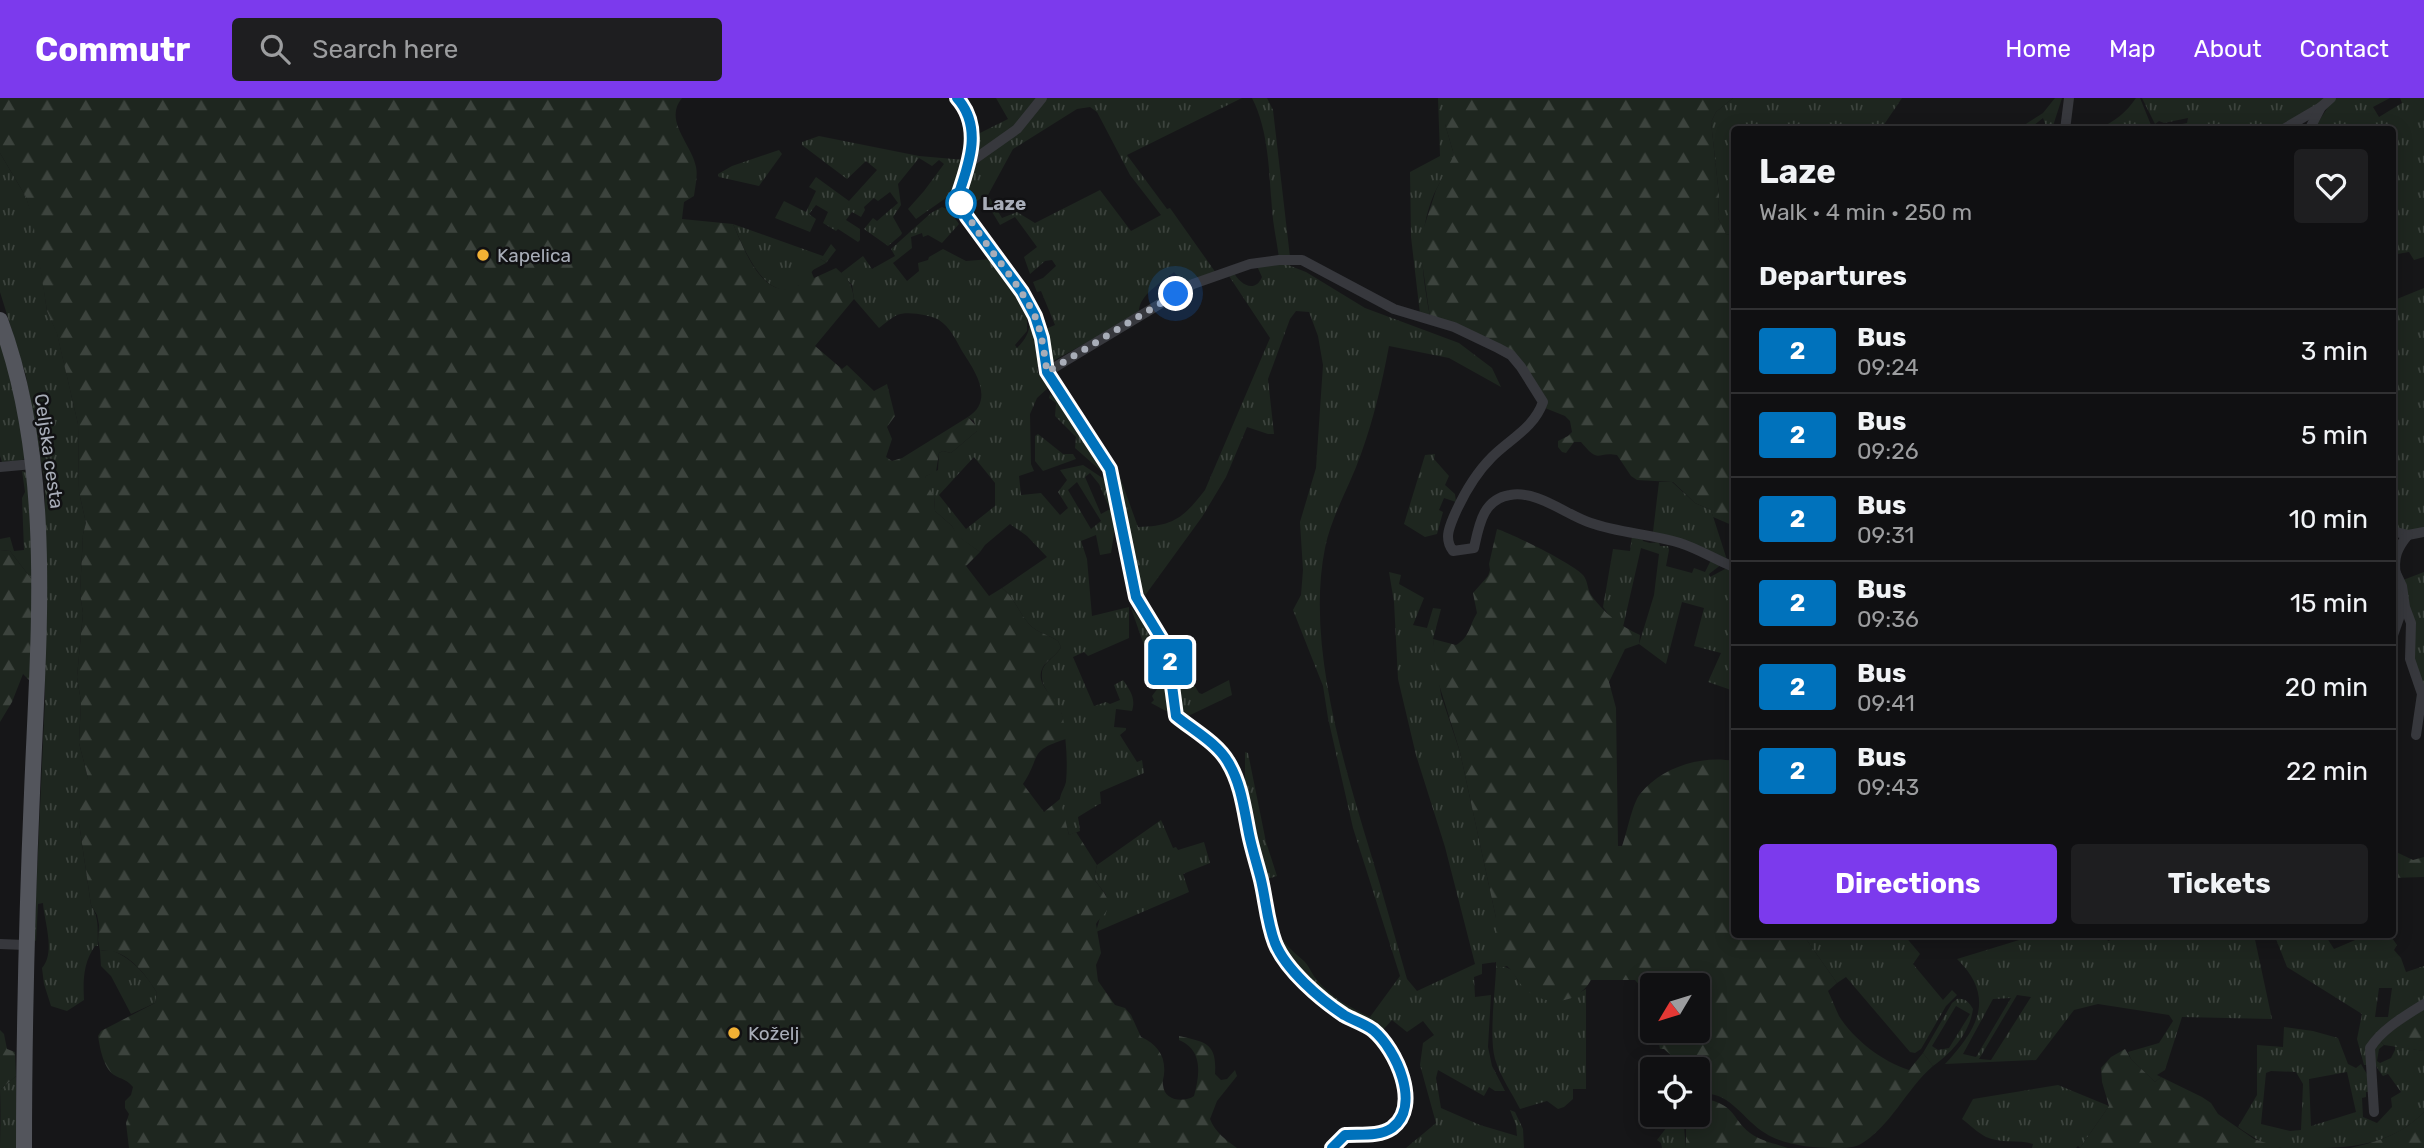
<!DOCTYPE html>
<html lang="en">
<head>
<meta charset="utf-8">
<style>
	body { margin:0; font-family:Rubik,sans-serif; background:#1e1e20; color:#f1f3f6; height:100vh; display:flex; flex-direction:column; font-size:26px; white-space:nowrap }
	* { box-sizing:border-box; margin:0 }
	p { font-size:23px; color:#9c9d9f }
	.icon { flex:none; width:38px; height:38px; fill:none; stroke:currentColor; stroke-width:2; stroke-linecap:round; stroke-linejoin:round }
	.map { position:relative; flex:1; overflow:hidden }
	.drawer { position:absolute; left:1731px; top:28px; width:665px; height:812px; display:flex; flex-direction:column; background:#101012; border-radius:7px; box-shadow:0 4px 18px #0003,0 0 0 2px #303032 }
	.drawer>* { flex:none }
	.badge { padding:0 14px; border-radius:5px; font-size:24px; line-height:46px }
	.needle { width:46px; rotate:232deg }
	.buttons { position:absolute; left:1640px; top:875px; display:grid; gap:14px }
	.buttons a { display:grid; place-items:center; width:70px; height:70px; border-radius:7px; background:#101012; box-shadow:0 4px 18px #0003,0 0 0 2px #303032; font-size:35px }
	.you { position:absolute; width:35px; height:35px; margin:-18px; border:5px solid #fff; border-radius:50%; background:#1a73e8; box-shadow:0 0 0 10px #1a73e833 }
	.map>.badge { position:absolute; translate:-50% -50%; box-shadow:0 0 0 4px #fff }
	h2 { padding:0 28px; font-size:26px; line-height:63px }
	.round { display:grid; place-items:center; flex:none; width:74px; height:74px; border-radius:7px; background:#1e1e20 }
	.overview { display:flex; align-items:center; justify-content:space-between; height:119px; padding:0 28px }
	h1 { font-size:33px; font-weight:700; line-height:52px }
	.cta { display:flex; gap:14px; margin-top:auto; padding:14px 28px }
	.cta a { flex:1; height:80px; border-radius:7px; background:#7c3aed; color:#fff; font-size:28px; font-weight:700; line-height:80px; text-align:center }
	.cta a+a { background:#1e1e20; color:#f1f3f6 }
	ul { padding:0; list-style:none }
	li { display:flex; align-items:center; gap:21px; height:84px; padding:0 28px; border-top:2px solid #303032 }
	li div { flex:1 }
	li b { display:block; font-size:26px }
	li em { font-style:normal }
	li .badge { min-width:77px; font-weight:700; text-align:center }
	header { display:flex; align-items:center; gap:42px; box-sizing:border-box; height:98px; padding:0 35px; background:#7c3aed; color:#fff }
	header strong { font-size:33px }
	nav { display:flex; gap:38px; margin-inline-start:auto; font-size:24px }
	.search { width:490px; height:63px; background:#1e1e20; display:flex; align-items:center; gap:18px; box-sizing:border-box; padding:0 24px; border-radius:7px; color:#9c9d9f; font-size:26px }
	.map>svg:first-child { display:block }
	.grass { fill:url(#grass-tufts); fill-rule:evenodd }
	.forest { fill:url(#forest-firs) }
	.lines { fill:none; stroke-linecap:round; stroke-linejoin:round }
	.street { stroke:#37383d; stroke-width:10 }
	.primary { stroke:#53555c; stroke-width:16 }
	.line-casing { stroke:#fff; stroke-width:16 }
	.line { stroke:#0072bc; stroke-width:10 }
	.walk { stroke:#a8adb8; stroke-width:7; stroke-dasharray:0 12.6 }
	.stop-dot { fill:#fff; stroke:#0072bc; stroke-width:3.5 }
	.poi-dot { fill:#f2b134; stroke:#111113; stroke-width:2.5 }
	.labels { text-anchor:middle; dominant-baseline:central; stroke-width:5; stroke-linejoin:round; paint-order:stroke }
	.stop-label { font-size:19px; font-weight:bold; fill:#a8adb8; stroke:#111113; text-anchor:start }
	.poi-label { font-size:19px; fill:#a8adb8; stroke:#111113; text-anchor:start }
	.street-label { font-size:19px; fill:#a8adb8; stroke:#111113 }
</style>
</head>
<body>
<header>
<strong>Commutr</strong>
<div class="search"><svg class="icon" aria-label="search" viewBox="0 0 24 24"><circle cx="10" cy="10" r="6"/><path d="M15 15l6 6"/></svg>Search here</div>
<nav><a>Home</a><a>Map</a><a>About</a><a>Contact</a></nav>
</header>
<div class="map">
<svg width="2424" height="1050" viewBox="0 0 2424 1050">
	<defs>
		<pattern id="grass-tufts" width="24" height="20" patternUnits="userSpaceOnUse" patternTransform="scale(1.75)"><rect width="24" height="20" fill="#1e261f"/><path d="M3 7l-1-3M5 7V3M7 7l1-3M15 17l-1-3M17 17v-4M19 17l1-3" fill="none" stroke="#3c433d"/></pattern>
		<pattern id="forest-firs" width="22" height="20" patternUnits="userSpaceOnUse" patternTransform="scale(1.75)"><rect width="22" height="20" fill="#1e261f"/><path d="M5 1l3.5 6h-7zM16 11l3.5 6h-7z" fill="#3c433d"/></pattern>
	</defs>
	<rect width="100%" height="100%" fill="#161618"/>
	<!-- grass -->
	<g class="grass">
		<path d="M996 0H1040L1024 21 978 55 975 51 976 37 1008 21Z"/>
		<path d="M1046 0H1242L1127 57 1167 111 1170 110 1216 175 1186 188 1174 174C1161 185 1137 198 1139 216L1053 263 1049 259 1043 232 1055 227 1041 193 1037 194 1033 184 1043 180 1056 168 1052 162 1045 163 1030 176 1024 159 1037 149 1015 119 1000 127 983 99 967 110 965 95 973 67ZM1090 9 1097 14 1130 77 1161 117 1131 133 1100 92 1035 125 1017 114 1002 120 988 97 1013 51 1077 11Z"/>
		<path d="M1252 0H1267L1273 12 1290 159 1279 160C1277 144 1273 127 1272 111 1269 75 1269 33 1252 0Z"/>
		<path d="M1438 0H1445V26L1454 57C1449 71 1440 83 1434 96 1416 140 1422 173 1430 219L1420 216 1411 139 1410 74 1440 58Z"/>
		<path d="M1733 0H1902L1881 31 1734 32V138L1726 136 1718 120 1719 97 1711 24 1716 14Z"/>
		<path d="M2055 0H2062L2052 31H2047L2043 20 2029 31H2018L2043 15Z"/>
		<path d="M2136 0H2140L2151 27C2136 31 2119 35 2105 29L2104 31H2098C2114 24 2126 15 2136 0Z"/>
		<path d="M2142 0H2327L2278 32 2156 31 2187 25 2188 20 2164 25 2159 23 2155 26Z"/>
		<path d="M2334 0H2390L2373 9 2379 19 2402 5 2400 0H2424V159L2414 162 2409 154 2392 157V32H2313Z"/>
		<path d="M819 38 919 58 965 62 953 95 916 121 908 111 924 93 944 66 939 62 932 68 919 60 898 86 901 107 893 119 902 135 901 137 888 148 864 131 873 120 877 123 898 105 890 94 878 103 874 100 864 109 865 112 861 119 852 114 846 122 860 131V142L858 144 838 131 836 133 823 125 828 114 816 107 809 116 816 121 810 134 775 120 784 103 806 114 816 93 809 89 816 79 849 103 877 72 866 63 847 81 802 47V44Z"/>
		<path d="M779 52 782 56 759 88 719 79 718 76 732 68Z"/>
		<path d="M0 55 26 99 34 124 47 213 57 235 78 326 79 394 86 425 83 436 80 495 83 515 77 579 81 604 79 645 88 680 86 683 79 725 91 807C100 822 97 831 98 848H95C83 865 83 883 84 902L67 913 51 908 44 886 42 870C56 854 44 823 43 805L38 806 36 843 34 842 45 602V385L26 278 0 194Z"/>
		<path d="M942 109 949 112 959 126 942 145 928 137 923 139 922 135 911 139 912 150 893 165 907 183 919 173 918 165 928 162 929 159 943 151 966 163 991 161 1027 209V233L1015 247 1017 250C1028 239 1031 231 1029 216L1033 219 1042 263 1037 269C1038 279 1043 282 1050 288L1037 300 1030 316 1031 366 1034 373 1019 378 1021 397 1041 395 1060 417 1068 410 1058 394 1067 382 1060 372 1083 367 1107 383 1116 423 1111 455 1100 457 1096 437 1081 443 1087 461 1092 518 1129 509V540L1088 558 1084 554 1073 559 1094 608 1106 604 1110 606 1120 602 1114 587 1123 582C1130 592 1136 600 1132 613L1116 611 1114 629 1126 630V632L1120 637 1137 664 1142 662 1144 675 1100 694 1101 705 1078 719 1080 733 1069 737C1067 727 1059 710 1060 700 1061 694 1065 689 1066 684 1068 663 1066 639 1062 618 1059 601 1040 594 1042 575 1042 565 1057 558 1061 549L1058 543C1048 536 1037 535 1029 526 1019 515 1014 499 1002 490L1047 459 1027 438 1010 426 985 447 980 454 957 438 952 428 935 413 934 398 924 383 926 378 938 372 939 355 943 353 951 355 977 333 974 323 968 319C995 302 975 273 962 253 956 242 950 229 939 222 930 217 907 213 897 217 891 220 884 226 879 230L854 201 852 187 841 175 863 158 872 171 895 158 891 151 931 115ZM974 359 995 385V408L966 431 939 397ZM1090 375 1099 386 1110 411 1101 416 1085 379ZM1077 384 1101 423 1091 431 1068 392Z"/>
		<path d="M733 126 823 158 831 146 836 152 826 165 821 161C815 169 807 182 799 187 766 209 743 148 733 126Z"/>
		<path d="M1256 166 1288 167 1306 174 1365 210 1459 245 1492 270 1501 289 1449 260 1389 248C1382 285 1374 320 1361 356 1350 388 1332 416 1325 450 1306 545 1343 663 1370 753 1383 796 1395 839 1407 881L1417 893 1475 866 1445 749 1416 657 1398 581 1394 504 1389 474 1401 477 1399 486 1424 500 1413 527 1427 530 1433 510 1441 511 1433 541 1441 597 1460 654 1488 783 1496 820V864L1482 866V876L1474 879 1475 899 1491 897 1488 949 1492 968 1505 993H1495L1489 989 1484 998 1438 972 1436 980 1441 1010 1480 1027 1517 1038 1516 1027 1510 1012 1515 1014 1523 1031 1524 1050H1406L1436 1025 1420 967 1423 945 1434 937 1423 923 1407 934 1392 922 1380 935C1336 908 1293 880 1273 830H1276C1283 845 1292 853 1304 863 1309 868 1312 876 1316 881 1332 900 1349 909 1370 919L1400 878 1353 730 1328 620 1323 588 1293 512 1301 497 1303 472 1300 424 1316 370 1323 267 1318 238 1309 214 1296 213 1290 221 1268 281 1274 336H1268L1247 329 1226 379 1202 419 1141 503 1111 366 1116 368 1138 429C1174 428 1183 420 1205 392L1270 240 1227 175 1233 173C1239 186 1255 196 1262 179Z"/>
		<path d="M2424 190V429L2412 434 2392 431V203Z"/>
		<path d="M0 237 14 281 26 360 20 363 2 364 0 358Z"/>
		<path d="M1050 296 1058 302 1106 372 1104 374 1100 372 1075 350 1076 339 1055 318 1056 305 1049 300Z"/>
		<path d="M1038 336 1063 356H1073L1076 361 1043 373 1035 363V338Z"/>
		<path d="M1435 356 1434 361 1449 378 1445 387 1455 396 1456 404 1444 400 1439 412 1443 414 1437 436 1425 439 1404 426 1425 357Z"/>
		<path d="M22 373 28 375 33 483 10 453 0 452V441L10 439 14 453 24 452 22 400 25 394Z"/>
		<path d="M1659 384H1672L1695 405 1711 412 1728 465 1689 443 1653 434Z"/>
		<path d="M1632 438H1641L1643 443 1650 445 1659 444 1660 448H1668L1669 452 1666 468 1692 475 1694 470 1705 474 1712 460 1722 466 1709 476 1710 479 1725 471 1734 472V593L1708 584 1721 555 1694 548 1704 510 1682 504 1666 566 1639 546 1654 497 1659 456 1641 450 1623 529 1610 519 1603 509 1613 451 1630 453Z"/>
		<path d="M2424 474V592L2413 561 2410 513 2403 482Z"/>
		<path d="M1131 510C1160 544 1162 570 1169 612L1166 613 1151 605 1154 602 1152 598 1158 590 1155 581H1145L1146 553Z"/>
		<path d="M1172 553H1174L1199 595 1202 596 1229 582 1232 597 1184 620 1179 611Z"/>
		<path d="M1245 654 1248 655 1266 744 1277 778 1264 782 1263 776 1266 775 1264 769 1261 768 1245 695Z"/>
		<path d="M1161 722 1173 750 1176 749 1178 752 1204 744 1210 765 1183 776 1189 794 1096 834 1106 797 1094 781 1097 767Z"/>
		<path d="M1807 836 1904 837 1920 856 1913 866 1943 902 1952 892 1957 897 1946 908 1921 951 1915 955 1910 954 1846 879 1837 885 1806 841Z"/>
		<path d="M2127 836 2254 837 2272 921 2182 919 2165 972 2157 977 2161 979 2155 984 2131 961 2128 954 2159 945 2173 923 2169 917 2098 906 2074 912 2036 962 1945 966C1978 931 1996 899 1957 861L2036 837H2105L2108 843ZM2017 897 2031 899 1991 962 1979 961ZM2011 900 1976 959 1963 956 1993 901Z"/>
		<path d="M2287 837H2325L2334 851 2367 837H2390L2397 847 2394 852 2401 860 2406 874 2424 868V903L2375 938 2367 967H2364L2357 941 2362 916 2287 869 2276 841ZM2379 890H2392L2388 919H2375Z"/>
		<path d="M110 852C130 858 147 877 157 895L155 905 131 916 111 878 101 868 100 853Z"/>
		<path d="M1503 868 1512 872 1518 883 1566 902 1586 891V991H1573V1001L1564 1009 1558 1011 1547 1003 1520 1011C1512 995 1500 978 1495 961 1489 939 1495 895 1496 871Z"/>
		<path d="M1957 901C1965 900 1969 904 1973 911 1970 934 1952 955 1933 968L1923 955 1952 905ZM1956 908 1970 916 1949 950 1938 952 1932 948Z"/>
		<path d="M2284 929 2313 933 2338 940 2348 966 2356 970 2361 966 2368 978 2370 994H2366V999L2362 1000 2363 1019 2377 1025 2392 1009 2391 1000 2401 994 2388 976 2383 978C2372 964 2371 958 2379 942L2384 947 2379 951 2377 963 2380 965 2391 960 2395 952V948L2424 953V1014C2394 1045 2356 1050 2314 1050 2304 1050 2292 1050 2282 1050 2265 1048 2251 1038 2238 1029L2257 997V947L2283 949ZM2271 973 2296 974 2303 986 2301 1032 2290 1033 2261 1026 2266 975ZM2347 974 2356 1014 2311 1028 2309 981Z"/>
		<path d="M16 978V1050H0L1 991Z"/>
		<path d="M2058 987 2109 1008 2080 1050 2078 1048 2076 1050H2032L2033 1046C2018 1041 2001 1046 1986 1039 1978 1035 1970 1027 1962 1021L1973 1001Z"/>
		<path d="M1676 1017H1691L1684 1029 1686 1050H1662L1661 1045 1657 1042Z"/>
	</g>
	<!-- forest -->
	<g class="forest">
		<path d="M0 0H682C663 23 692 46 696 69 698 78 695 89 694 98L684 104 682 121 733 126C742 146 757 189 783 191 788 192 794 188 799 187 801 173 809 167 821 161L826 165 811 173 814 180 836 170C848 181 852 185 854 201L815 248 842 271 847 267 874 293 887 286 895 318 887 329 892 341 886 359 892 363 902 360 968 319 977 329V333L951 355 943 353 939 355 936 374 926 378 925 383 934 398 935 413 952 428 958 438 980 454 966 468 989 498 1002 490C1014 499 1019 515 1029 526 1037 535 1048 536 1058 543L1061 549C1056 558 1047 562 1043 569 1033 587 1058 600 1061 613 1064 622 1065 632 1066 641 1028 653 1042 657 1023 686L1044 714 1060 701 1069 737 1076 734 1097 767 1094 781C1100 790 1112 801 1107 812 1104 818 1099 820 1096 826L1101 855 1096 867 1098 883 1115 907 1125 910 1131 917 1141 939C1157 946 1166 958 1164 976 1164 979 1162 983 1163 987 1164 1003 1184 1005 1194 998 1200 976 1203 952 1179 942V938C1207 944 1217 946 1215 976L1221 982 1227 981 1235 972 1237 978 1217 1003 1210 1021C1215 1034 1226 1042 1237 1050H129L126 1025 129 1016 125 1010V1003L131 997 133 989C125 980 122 982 114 977 103 969 100 950 98 938L101 933 155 905 157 895C145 875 125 849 100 853L98 842 99 827 97 817 91 807 79 725 80 693 82 685 88 680 79 645 81 604 77 579 83 515 80 495 83 436 86 425 79 394 78 326 57 236 47 213 33 124 26 99 0 55Z"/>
		<path d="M1445 0H1733L1716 14 1711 24 1719 97 1718 120 1726 136 1734 138V428L1713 419 1711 412 1695 405 1673 384 1637 382 1631 378 1617 357C1596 353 1600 367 1581 344H1574L1566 355 1562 354 1558 349V343L1568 338 1572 334 1570 323 1565 318 1540 308 1524 280 1505 255 1430 219 1421 157 1423 132 1436 92 1454 57 1445 26Z"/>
		<path d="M1497 431C1513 436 1573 466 1583 477 1588 483 1587 490 1591 497 1604 515 1620 528 1640 537L1639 546 1625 551 1609 584 1616 610 1618 748H1622C1627 735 1632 706 1640 696 1662 669 1701 657 1734 663V836L1807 837 1806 841 1837 885 1828 893C1832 901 1835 910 1839 918 1853 941 1883 964 1909 972L1923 955 1933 968C1906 991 1891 1029 1859 1047 1852 1050 1842 1050 1833 1050 1811 1050 1783 1047 1765 1035 1742 1021 1729 991 1698 996V971H1672L1673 959 1664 951H1660L1656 933H1698V887H1652V914L1644 904 1643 891 1635 882H1591C1577 907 1545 910 1524 890 1517 883 1514 874 1507 868L1496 871V820L1460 654 1437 580 1433 541 1456 547C1470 539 1469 528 1477 515L1473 495 1488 478 1490 472 1489 466Z"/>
		<path d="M0 452 10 453 33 483 32 565 29 582 23 576 12 604 0 624Z"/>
		<path d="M2392 752 2413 762 2424 759V779L2392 780Z"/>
		<path d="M2424 909V953L2384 947 2379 942Z"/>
		<path d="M0 932 4 936 7 951 15 954 16 978 1 991 0 1020Z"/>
		<path d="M2125 951 2131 961 2155 984 2161 979 2202 999 2211 1005 2218 1016 2254 1041 2281 1050H2080L2109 1008 2102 984 2101 970 2111 959Z"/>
		<path d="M1706 1001C1737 1008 1731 1020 1750 1035 1761 1043 1776 1046 1788 1050H1686V1023L1691 1017H1698V1011L1702 1002Z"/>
		<path d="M2424 1014V1050H2350C2378 1044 2404 1035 2424 1014Z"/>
	</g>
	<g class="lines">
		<!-- street -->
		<g class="street">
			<path d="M957 0C983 29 969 66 958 98L967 119 1022 194 1035 218 1042 240 1047 274 1109 371 1136 499 1167 550 1176 618C1193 632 1217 645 1228 664 1241 685 1245 711 1249 736 1252 751 1257 766 1261 782 1266 803 1267 824 1275 844 1286 872 1320 902 1344 917 1353 922 1365 926 1373 932 1396 951 1422 1009 1392 1030 1379 1039 1360 1036 1345 1037L1332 1050"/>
			<path d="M2065 32 2069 0"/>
			<path d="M2282 32 2321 9"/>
			<path d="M2309 32 2321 9 2331 0"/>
			<path d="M969 65 1017 31 1042 0"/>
			<path d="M1047 274 1193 186 1250 166 1279 162H1302L1394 211 1454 229 1498 250 1511 257 1521 269 1543 304C1534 330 1510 341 1492 359 1475 376 1464 395 1454 418 1449 430 1444 441 1453 453L1474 450C1479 427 1483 401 1510 397 1538 392 1566 417 1591 425 1619 435 1651 436 1680 445 1699 451 1716 462 1734 469"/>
			<path d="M0 369 33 366"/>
			<path d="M2392 433 2408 437 2424 434"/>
			<path d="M2395 473 2402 488 2405 509 2411 525 2410 561 2422 596 2416 637"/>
			<path d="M2396 478C2393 460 2397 450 2408 437"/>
			<path d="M2392 540 2399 520 2398 496"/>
			<path d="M0 846 25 847"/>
			<path d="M2374 1014 2370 950C2382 931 2405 918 2424 906"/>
		</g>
		<!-- primary -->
		<path class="primary" d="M0 222C55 369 38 541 32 695 27 813 24 931 24 1050"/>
	</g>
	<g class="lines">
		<!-- line casing -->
		<g class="line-casing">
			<path id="line" d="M957 0C983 29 969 66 958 98L967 119 1022 194 1035 218 1042 240 1047 274 1110 371 1136 499 1167 550 1176 618C1193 632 1217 645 1228 664 1241 685 1244 711 1249 736 1252 751 1257 766 1261 782 1266 803 1267 824 1275 845 1286 872 1320 901 1344 917 1353 922 1365 926 1373 932 1396 951 1422 1008 1392 1030 1379 1039 1360 1036 1345 1037L1332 1050"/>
		</g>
		<!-- line -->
		<use href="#line" class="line"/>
		<!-- walk -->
		<path class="walk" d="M961 105 958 98C977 142 1013 174 1034 216 1042 234 1044 254 1047 274L1176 196"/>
	</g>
	<!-- markers -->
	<circle class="stop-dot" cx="961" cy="105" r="14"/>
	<g class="poi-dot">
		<circle cx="483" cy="157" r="7"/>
		<circle cx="734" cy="935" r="7"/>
	</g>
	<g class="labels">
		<!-- stop labels -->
		<g class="stop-label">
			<text x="982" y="105">Laze</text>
		</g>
		<!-- poi labels -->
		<g class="poi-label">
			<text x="497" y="157">Kapelica</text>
			<text x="748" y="935">Koželj</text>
		</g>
		<!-- street labels -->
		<g class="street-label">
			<text transform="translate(49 353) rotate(82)">Celjska cesta</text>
		</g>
	</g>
</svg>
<div class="buttons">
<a><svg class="needle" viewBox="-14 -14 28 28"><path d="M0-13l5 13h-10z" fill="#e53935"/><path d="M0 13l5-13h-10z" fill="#9c9d9f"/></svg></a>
<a><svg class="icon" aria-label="locate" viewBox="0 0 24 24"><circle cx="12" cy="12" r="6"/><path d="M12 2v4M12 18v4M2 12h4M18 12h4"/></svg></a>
</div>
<div class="you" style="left:1176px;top:196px"></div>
<b class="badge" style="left:1170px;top:564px;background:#0072bc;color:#fff">2</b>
<section class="drawer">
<div class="overview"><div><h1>Laze</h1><p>Walk · 4 min · 250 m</p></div><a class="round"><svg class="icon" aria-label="heart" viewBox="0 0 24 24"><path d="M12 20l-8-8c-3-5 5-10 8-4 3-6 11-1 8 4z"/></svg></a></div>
<h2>Departures</h2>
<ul>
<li><span class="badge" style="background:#0072bc;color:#fff">2</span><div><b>Bus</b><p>09:24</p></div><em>3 min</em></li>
<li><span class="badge" style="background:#0072bc;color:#fff">2</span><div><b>Bus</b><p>09:26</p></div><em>5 min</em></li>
<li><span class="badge" style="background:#0072bc;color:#fff">2</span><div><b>Bus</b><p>09:31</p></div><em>10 min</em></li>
<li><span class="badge" style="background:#0072bc;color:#fff">2</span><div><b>Bus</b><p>09:36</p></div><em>15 min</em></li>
<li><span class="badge" style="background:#0072bc;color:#fff">2</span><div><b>Bus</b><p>09:41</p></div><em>20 min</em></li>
<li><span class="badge" style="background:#0072bc;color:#fff">2</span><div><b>Bus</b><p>09:43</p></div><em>22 min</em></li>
</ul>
<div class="cta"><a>Directions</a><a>Tickets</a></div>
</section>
</div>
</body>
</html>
